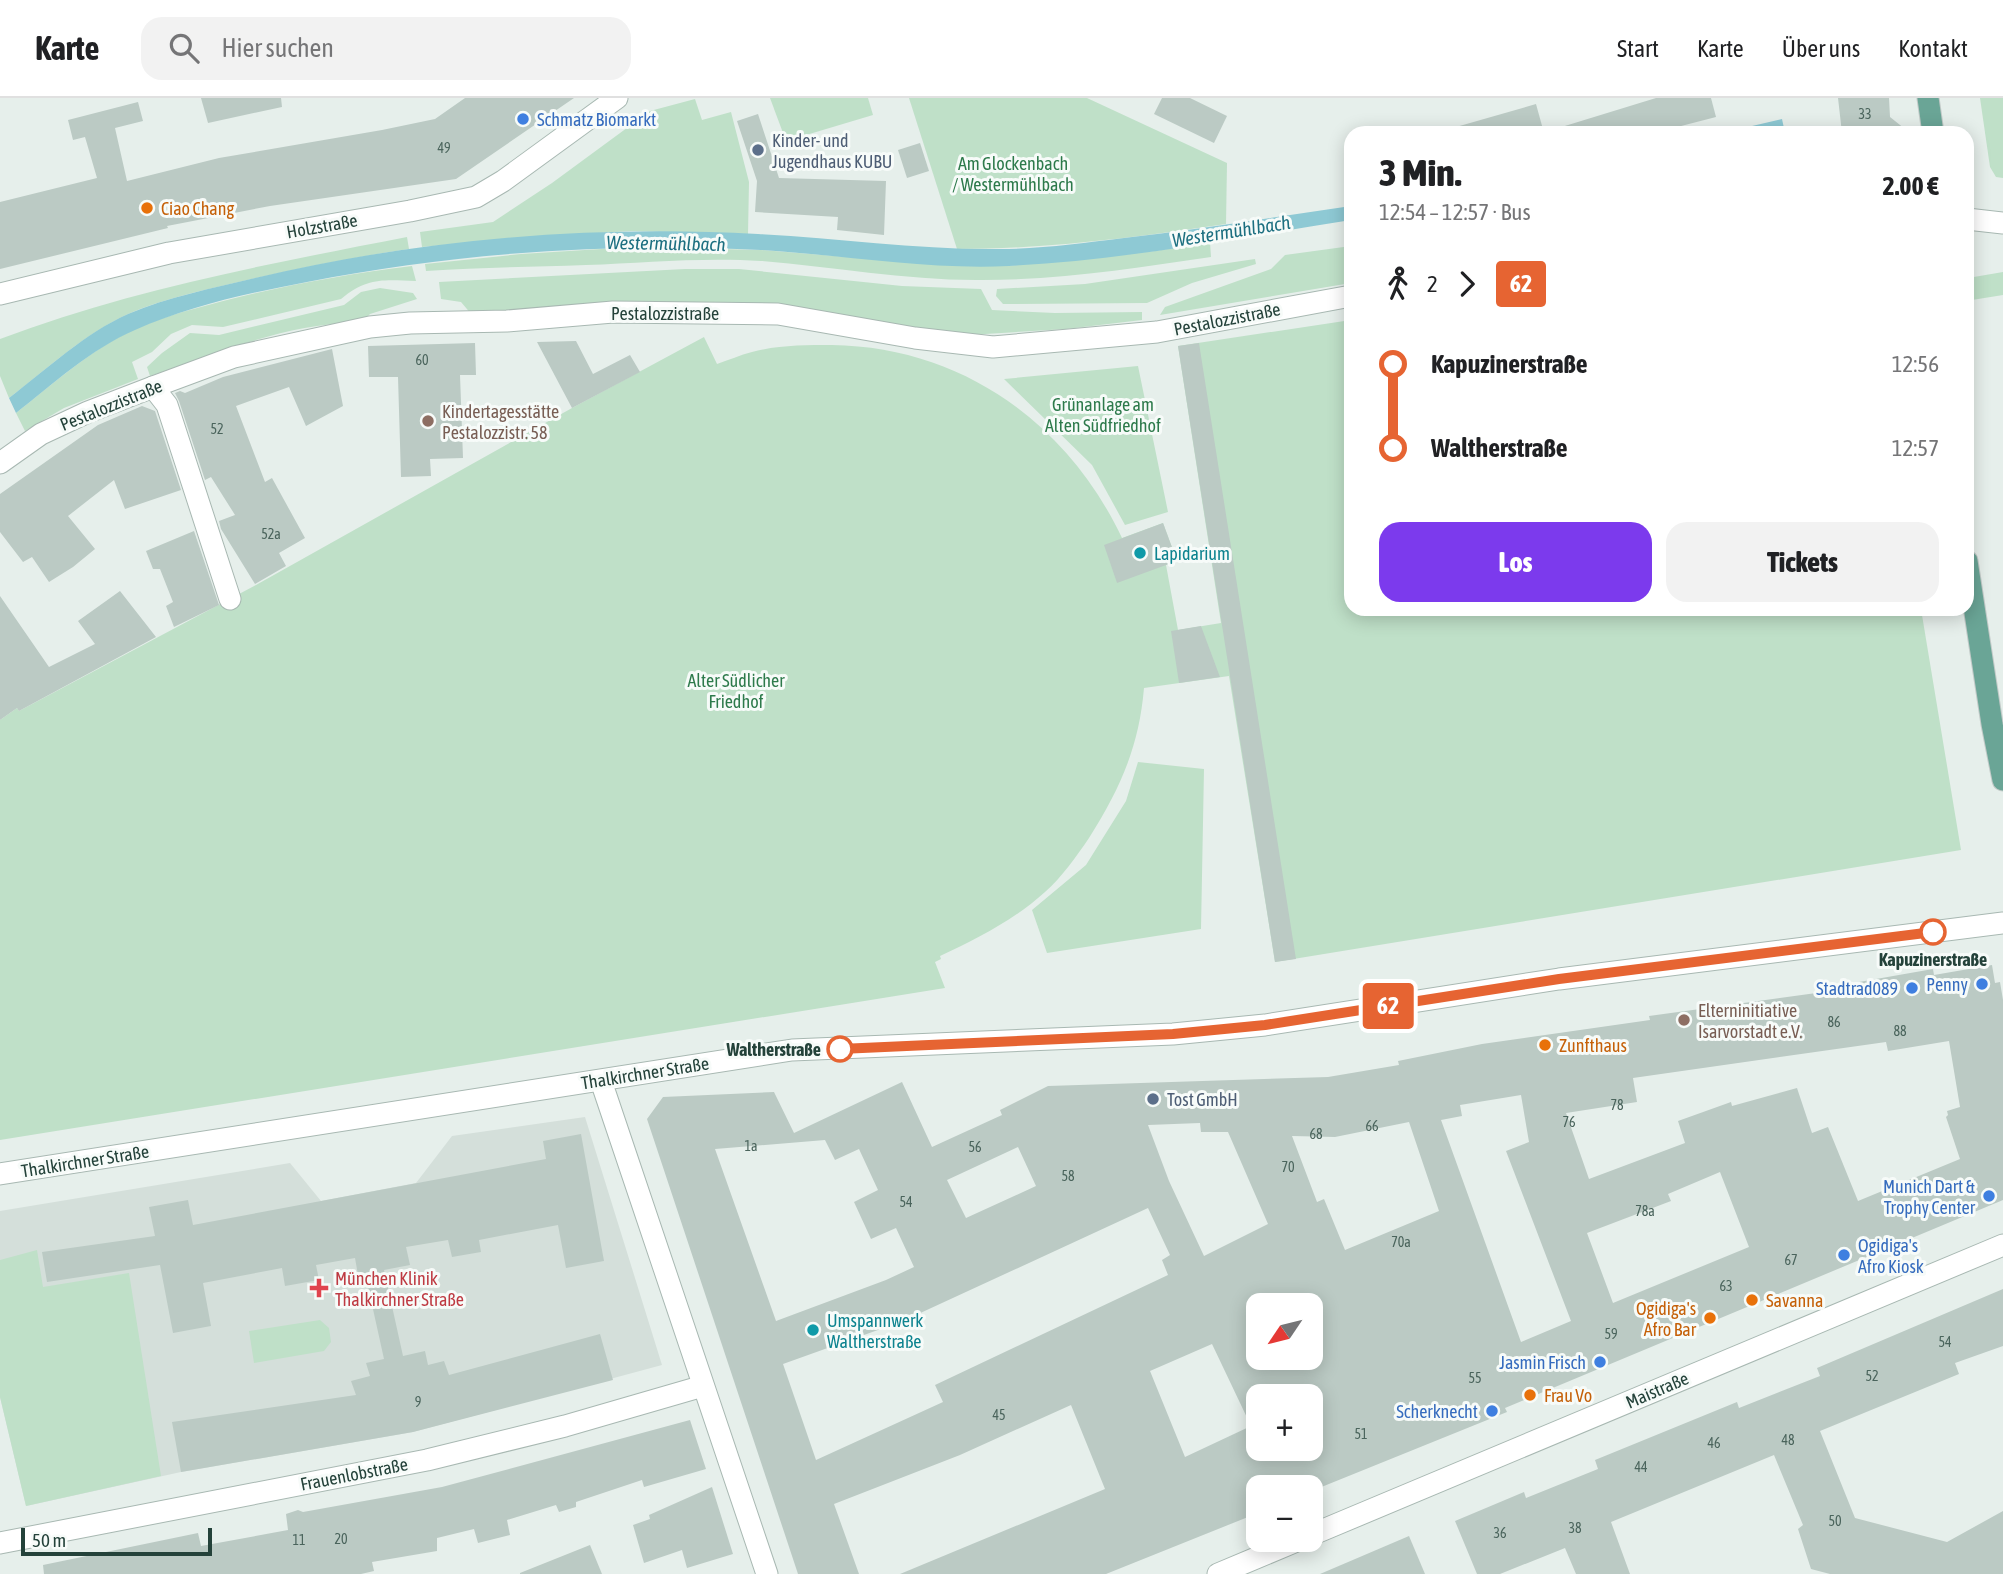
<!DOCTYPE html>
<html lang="de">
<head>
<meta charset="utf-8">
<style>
	body { margin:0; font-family:"Asap Condensed",sans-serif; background:#f2f2f2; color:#202124; height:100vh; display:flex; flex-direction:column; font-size:26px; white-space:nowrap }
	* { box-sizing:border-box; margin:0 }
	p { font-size:23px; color:#757577 }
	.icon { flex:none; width:38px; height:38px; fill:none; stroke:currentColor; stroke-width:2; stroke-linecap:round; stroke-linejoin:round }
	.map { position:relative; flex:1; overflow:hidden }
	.panel { position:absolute; left:1344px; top:28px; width:630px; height:490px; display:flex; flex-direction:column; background:#fff; border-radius:21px; box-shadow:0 4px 18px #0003 }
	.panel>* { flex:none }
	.badge { padding:0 14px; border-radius:5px; font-size:24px; line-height:46px }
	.needle { width:46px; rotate:235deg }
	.tools { position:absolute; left:1246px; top:1195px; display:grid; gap:14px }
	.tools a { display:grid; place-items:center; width:77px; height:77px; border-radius:14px; background:#fff; box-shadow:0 4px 18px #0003; font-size:35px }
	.scale { position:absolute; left:21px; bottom:18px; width:191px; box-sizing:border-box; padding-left:7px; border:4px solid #24423a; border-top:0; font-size:19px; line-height:24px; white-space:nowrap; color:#24423a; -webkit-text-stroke:5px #f7fbf9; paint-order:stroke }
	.map>.badge { position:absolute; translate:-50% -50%; box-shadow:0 0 0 4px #fff }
	.legs { display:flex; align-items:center; gap:10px; height:77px; padding:0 35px; font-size:23px }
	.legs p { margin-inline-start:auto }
	.headline { display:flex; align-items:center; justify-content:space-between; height:119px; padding:0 35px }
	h1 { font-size:38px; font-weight:800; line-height:52px }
	.primary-button { display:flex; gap:14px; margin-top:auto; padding:14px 35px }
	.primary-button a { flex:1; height:80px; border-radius:21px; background:#7c3aed; color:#fff; font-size:28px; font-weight:800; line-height:80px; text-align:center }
	.primary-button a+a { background:#f2f2f2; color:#202124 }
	ul { padding:0 35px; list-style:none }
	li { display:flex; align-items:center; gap:24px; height:84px; font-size:26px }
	li i { display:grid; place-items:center; width:10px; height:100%; margin:0 9px; background:currentColor }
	li i::after { content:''; width:18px; height:18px; margin:-9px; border:5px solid; border-radius:50%; background:#fff }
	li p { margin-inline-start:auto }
	li:first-child i { background:linear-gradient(#0000 50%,currentColor 0) }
	li:last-child i { background:linear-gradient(currentColor 50%,#0000 0) }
	header { display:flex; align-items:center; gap:42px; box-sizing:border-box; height:98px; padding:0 35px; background:#fff; border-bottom:2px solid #e0e0e0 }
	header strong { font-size:33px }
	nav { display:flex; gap:38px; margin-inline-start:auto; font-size:24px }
	.search { width:490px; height:63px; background:#f2f2f2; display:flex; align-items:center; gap:18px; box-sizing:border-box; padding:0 24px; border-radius:21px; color:#757577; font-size:26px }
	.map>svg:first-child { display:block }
	.built { fill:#d4dfda }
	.green { fill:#bfe0c8 }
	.water { fill:#8ec9d4 }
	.building { fill:#bbcac4; fill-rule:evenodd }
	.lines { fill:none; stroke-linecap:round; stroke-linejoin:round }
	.minor-casing { stroke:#a8b8b2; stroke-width:23 }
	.major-casing { stroke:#c2cac8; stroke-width:23 }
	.minor { stroke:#fff; stroke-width:21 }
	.major { stroke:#6aa596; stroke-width:21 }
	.line-1-casing { stroke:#fff; stroke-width:16 }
	.line-1 { stroke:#e66432; stroke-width:10 }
	.shop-dot { fill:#3f7fe0; stroke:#f7fbf9; stroke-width:2.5 }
	.service-dot { fill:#5c6f8a; stroke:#f7fbf9; stroke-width:2.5 }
	.food-dot { fill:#e8710a; stroke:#f7fbf9; stroke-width:2.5 }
	.education-dot { fill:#8d6e63; stroke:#f7fbf9; stroke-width:2.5 }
	.culture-dot { fill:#0f9aa8; stroke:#f7fbf9; stroke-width:2.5 }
	.stop-1-dot { fill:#fff; stroke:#e66432; stroke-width:3.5 }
	.health-dot { fill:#e0444e; stroke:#f7fbf9; stroke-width:2.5 }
	.labels { text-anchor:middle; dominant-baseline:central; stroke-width:6; stroke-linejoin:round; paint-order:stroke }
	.number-label { font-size:14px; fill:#4a645c }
	.shop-label { font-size:18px; fill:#366cbe; stroke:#f7fbf9; text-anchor:end }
	.service-label { font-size:18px; fill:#4e5e75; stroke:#f7fbf9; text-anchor:start }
	.park-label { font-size:18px; fill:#2d7a4b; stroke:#f7fbf9 }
	.food-label { font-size:18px; fill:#c56008; stroke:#f7fbf9; text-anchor:start }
	.street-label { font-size:18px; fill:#24423a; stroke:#f7fbf9 }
	.education-label { font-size:18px; fill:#785e54; stroke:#f7fbf9; text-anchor:start }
	.culture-label { font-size:18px; fill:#0d838f; stroke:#f7fbf9; text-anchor:start }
	.stop-label { font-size:18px; font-weight:bold; fill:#24423a; stroke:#f7fbf9 }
	.health-label { font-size:18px; fill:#be3a42; stroke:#f7fbf9; text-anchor:start }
	.water-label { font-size:19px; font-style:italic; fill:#1c6f80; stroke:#f7fbf9 }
</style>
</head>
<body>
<header>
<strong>Karte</strong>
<div class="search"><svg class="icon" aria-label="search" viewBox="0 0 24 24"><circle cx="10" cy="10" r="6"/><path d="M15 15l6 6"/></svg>Hier suchen</div>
<nav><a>Start</a><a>Karte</a><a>Über uns</a><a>Kontakt</a></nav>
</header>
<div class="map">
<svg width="2003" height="1476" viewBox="0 0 2003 1476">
	<rect width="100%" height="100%" fill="#e6efeb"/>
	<!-- built -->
	<path class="built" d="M585 1019 662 1267 413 1334 181 1374 26 1408 0 1299V1113L290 1065 321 1103 416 1085 452 1038Z"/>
	<!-- green -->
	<g class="green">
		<path d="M770 0H868L873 17 786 43Z"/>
		<path d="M909 0H1087L1227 65 1226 126C1137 139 1048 151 957 151Z"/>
		<path d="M1980 0H2003V80L1996 79 1990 69Z"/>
		<path d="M695 1 702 22 731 14 749 84 748 136 631 133 519 140 422 149 420 134 493 124 552 85 650 13Z"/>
		<path d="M407 139 409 151C349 160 290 172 230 186 196 194 160 202 128 216 84 236 47 271 9 300L0 278V241C128 192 273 165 407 139Z"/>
		<path d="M1210 144 1211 159C1136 170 1060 182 983 182 909 183 835 169 761 163 703 159 644 165 586 167 532 169 480 169 426 173L425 166 521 156 633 149 761 152 934 166 1007 168 1155 153Z"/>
		<path d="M1351 148V185L1160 217 1165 209 1271 171 1285 157Z"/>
		<path d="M1255 161 1256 166 1192 185 1147 205 1003 206 996 198 997 191 1085 186Z"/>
		<path d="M412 168 416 183C383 182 368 179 341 201L223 229 192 227 171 236 152 254 132 264 138 281 64 310 25 333 16 315C53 286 90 252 133 232 165 217 201 209 235 200 293 186 353 175 412 168Z"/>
		<path d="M685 171H739L902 188 981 191 992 212 1055 215 1142 214V222L1066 231 969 237 838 222 472 217 461 204 441 201 439 184Z"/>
		<path d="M2003 174V197L1972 202 1968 180Z"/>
		<path d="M380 190 413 195 417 201 370 216 361 225C291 223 216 256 150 278L147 269 162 255 190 235 219 237 344 207 361 194Z"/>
		<path d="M1351 222V511H1921L1961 752 1275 864 1229 578 1144 590C1139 649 1120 691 1089 740 1076 759 1062 779 1045 794 1014 822 977 841 940 858L941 861 935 864 945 890 0 1042V622L17 610 19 613 256 487 572 310 704 239 717 266C729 262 740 257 752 254 778 247 805 247 832 247 961 249 1067 324 1122 440L1163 425 1177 463 1166 467 1178 532 1221 525 1178 248Z"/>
		<path d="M1138 268 1168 414 1125 427 1092 367 1004 281Z"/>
		<path d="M1138 664 1204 671 1201 831 1047 855 1032 812 1086 767 1126 703Z"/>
		<path d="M37 1152 43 1189 129 1175 161 1378 26 1408 0 1299V1162Z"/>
		<path d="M320 1222 329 1230 331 1244 324 1253 254 1265 249 1233Z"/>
	</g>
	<!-- water -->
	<g class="water">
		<path d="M1782 21 1785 35H1722Z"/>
		<path d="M1351 108V122C1238 140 1124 162 1009 168 927 172 843 157 761 152 610 144 456 155 307 184 249 195 189 208 135 232 91 251 53 286 16 315L9 300C47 271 85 235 128 216 168 199 213 190 255 180 419 141 590 127 758 136 839 140 919 152 1000 151 1041 151 1083 145 1124 140 1200 131 1275 119 1351 108Z"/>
	</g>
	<!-- building -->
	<g class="building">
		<path d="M201 0H281L282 9 208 25Z"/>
		<path d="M465 0H574L456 81 270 108 167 128 168 130 0 171V104L97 80 85 39 73 42 68 22 138 4 143 23 115 30 127 83 219 60 382 32 435 21Z"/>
		<path d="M1162 0H1190L1227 18 1214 45 1154 16Z"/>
		<path d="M1656 0H1711L1716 19 1654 35H1556L1555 31Z"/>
		<path d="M1838 0H1889L1890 19 1910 35H1842Z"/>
		<path d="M1536 6 1544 35H1457L1456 29Z"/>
		<path d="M758 16 779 80 886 83 884 137 837 132 838 119 755 114 757 83 737 23Z"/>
		<path d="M920 45 929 73 907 80 898 52Z"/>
		<path d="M576 243 593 276 630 257 640 274 572 310 537 244Z"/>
		<path d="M475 245 476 277H460L463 360 430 361 431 378 401 379 398 279H369L368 248Z"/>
		<path d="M1199 245 1296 861 1275 864 1178 248Z"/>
		<path d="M332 251 343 308 306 328 289 289 236 308 265 384 272 380 305 440 279 455 286 468 255 486 221 431 219 423 235 417 211 379 205 382 179 303 175 295 180 293 185 295 223 279Z"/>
		<path d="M142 308 155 313 181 392 125 411 114 382 68 418 95 451 73 469 49 484 32 459 23 464 0 434V396L98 327Z"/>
		<path d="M1163 425 1177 463 1117 485 1104 447Z"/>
		<path d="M194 433 219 507 174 529 166 508 173 504 160 471H153L146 453Z"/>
		<path d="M120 493 156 539 19 613 17 610 0 622V498L49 569 95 546 78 523Z"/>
		<path d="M1201 528 1220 579 1179 585 1171 533Z"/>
		<path d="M1992 867 1995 885 2000 884 2003 902V1102L1505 1310 1507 1314 1319 1390H1258V1415L1106 1476H900L1105 1391 1071 1307 960 1357 834 1406 859 1476H798L647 1021 663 999 774 994 794 1035 902 984 932 1049 1002 1017 1000 1012 1048 988 1328 979 1399 967 1398 963 1482 946 1650 922 1649 918 1860 889 1859 884 1933 871 1934 877ZM1949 943 1960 1009 1947 1013 1948 1017 1946 1019 1960 1061 1858 1103 1828 1029 1812 1035 1797 990 1732 1008 1731 1004 1678 1023 1685 1045 1589 1081 1566 1015 1637 1004 1633 980 1886 944 1888 953ZM1521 997 1529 1044 1506 1053 1571 1223 1521 1244 1441 1022 1462 1018 1460 1007ZM1409 1024 1439 1113 1345 1152 1324 1101 1317 1104 1292 1038 1335 1039ZM1200 1025 1201 1034H1228L1268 1126 1204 1158 1169 1083 1148 1027ZM825 1042 835 1062 859 1051 878 1092 854 1104 871 1141 896 1130 914 1169 886 1182 776 1223 715 1051ZM1018 1049 1036 1088 966 1120 947 1082ZM1720 1074 1749 1149 1613 1205 1587 1135 1671 1103 1668 1096ZM1148 1110 1170 1157 1162 1162 1168 1177 935 1287 943 1304 816 1362 783 1266 903 1223ZM1258 1208H1311V1260H1258ZM1212 1246 1251 1328 1185 1359 1150 1273ZM1258 1298H1311V1351H1258Z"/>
		<path d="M581 1036 604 1163 566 1170 558 1127 479 1142 481 1154 452 1159 448 1142 406 1149 410 1167 384 1172 403 1258 425 1253 428 1267 444 1263 449 1277 600 1236 613 1282 413 1334 181 1374 172 1324 356 1297 351 1283 370 1278 366 1265 384 1261 365 1175 358 1177 355 1160 316 1167 319 1182 285 1188 282 1170 203 1185 211 1228 173 1235 160 1167 47 1184 42 1154 155 1138 149 1109 188 1102 193 1127 546 1061 543 1043Z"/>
		<path d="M2003 1191V1248L1955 1265 1959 1276 1820 1333 1855 1420 1947 1444 2003 1413V1476H1830L1811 1471 1798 1431 1803 1427 1774 1357 1611 1424 1630 1476H1576L1565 1450 1500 1476H1477L1455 1423 1524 1394 1526 1400 1598 1371 1595 1362 1737 1304 1739 1310 1820 1278 1817 1270Z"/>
		<path d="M690 1322 706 1371 644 1389 642 1382 576 1404V1409L559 1414 556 1407 507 1422 510 1437 478 1445 474 1431 437 1440V1453L372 1464 374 1473 361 1476H44L43 1467 198 1435 201 1448 288 1432 286 1416 298 1412 303 1414 442 1389Z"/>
		<path d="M712 1389 733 1456 687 1470 682 1452 644 1465 633 1427 650 1421 649 1417Z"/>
		<path d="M1409 1438 1425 1476H1320Z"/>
		<path d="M590 1447 602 1476H520V1475Z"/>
	</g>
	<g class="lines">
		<!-- minor casing -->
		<g class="minor-casing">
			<g id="minor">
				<path d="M1967 121 2003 125"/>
				<path d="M0 196 169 155 410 113 476 99 503 83 617 0"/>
				<path d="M153 289 167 307 230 501"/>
				<path d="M0 365 41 336 88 314 153 289 234 259 370 229 410 225 507 223 613 214 778 216 915 240 993 249 1157 234 1351 198"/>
				<path d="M601 983 767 1476"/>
				<path d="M0 1076 792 952 1173 936 1265 927 1559 881 2003 825"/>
				<path d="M1311 1437 2003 1147"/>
				<path d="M0 1445 427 1362 565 1328 703 1288"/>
				<path d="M1218 1476 1299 1442"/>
			</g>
		</g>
		<!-- major casing -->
		<g class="major-casing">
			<g id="major">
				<path d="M1928 0 1933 35"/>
				<path d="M1967 463 1992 626 2003 682"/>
			</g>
		</g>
		<!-- minor -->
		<use href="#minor" class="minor"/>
		<!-- major -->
		<use href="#major" class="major"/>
	</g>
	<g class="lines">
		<!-- line-1 casing -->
		<g class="line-1-casing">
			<path id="line-1" d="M840 951 1173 936 1265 927 1559 881 1933 834"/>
		</g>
		<!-- line-1 -->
		<use href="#line-1" class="line-1"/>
	</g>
	<!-- markers -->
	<g class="shop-dot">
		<circle cx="523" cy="21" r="7"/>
		<circle cx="1982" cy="886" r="7"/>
		<circle cx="1912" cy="890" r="7"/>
		<circle cx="1989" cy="1098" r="7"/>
		<circle cx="1844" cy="1157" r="7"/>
		<circle cx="1600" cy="1264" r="7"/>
		<circle cx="1492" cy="1313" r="7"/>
	</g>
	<g class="service-dot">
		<circle cx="758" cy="52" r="7"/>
		<circle cx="1153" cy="1001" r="7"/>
	</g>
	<g class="food-dot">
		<circle cx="147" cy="110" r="7"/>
		<circle cx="1545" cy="947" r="7"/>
		<circle cx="1752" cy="1202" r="7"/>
		<circle cx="1710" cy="1220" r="7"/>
		<circle cx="1530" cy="1297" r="7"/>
	</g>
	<g class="education-dot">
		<circle cx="428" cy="323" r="7"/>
		<circle cx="1684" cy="922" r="7"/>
	</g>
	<g class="culture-dot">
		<circle cx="1140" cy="455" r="7"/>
		<circle cx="813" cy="1232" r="7"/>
	</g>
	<g class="stop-1-dot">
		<circle cx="1933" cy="834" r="12"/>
		<circle cx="840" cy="951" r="12"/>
	</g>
	<path class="health-dot" d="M315.5 1179.5h7v7h7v7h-7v7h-7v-7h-7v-7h7z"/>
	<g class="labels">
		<!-- number labels -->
		<g class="number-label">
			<text x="1865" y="16">33</text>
			<text x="444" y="50">49</text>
			<text x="422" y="262">60</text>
			<text x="217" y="331">52</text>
			<text x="271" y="436">52a</text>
			<text x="1834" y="924">86</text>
			<text x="1900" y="933">88</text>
			<text x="1617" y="1007">78</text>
			<text x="1569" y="1024">76</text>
			<text x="1372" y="1028">66</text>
			<text x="1316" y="1036">68</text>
			<text x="751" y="1048">1a</text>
			<text x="975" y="1049">56</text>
			<text x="1288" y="1069">70</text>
			<text x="1068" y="1078">58</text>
			<text x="906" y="1104">54</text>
			<text x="1645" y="1113">78a</text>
			<text x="1401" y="1144">70a</text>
			<text x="1791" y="1162">67</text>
			<text x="1726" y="1188">63</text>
			<text x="1611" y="1236">59</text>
			<text x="1945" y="1244">54</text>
			<text x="1872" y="1278">52</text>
			<text x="1475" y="1280">55</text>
			<text x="418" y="1304">9</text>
			<text x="999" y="1317">45</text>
			<text x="1361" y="1336">51</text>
			<text x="1788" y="1342">48</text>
			<text x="1714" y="1345">46</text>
			<text x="1641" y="1369">44</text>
			<text x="1835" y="1423">50</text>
			<text x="1575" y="1430">38</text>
			<text x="1500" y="1435">36</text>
			<text x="341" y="1441">20</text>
			<text x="299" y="1442">11</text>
		</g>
		<!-- shop labels -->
		<g class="shop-label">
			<text x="537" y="21" text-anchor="start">Schmatz Biomarkt</text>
			<text x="1968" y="886">Penny</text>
			<text x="1898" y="890">Stadtrad089</text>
			<text x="1975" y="1088">Munich Dart &amp;<tspan x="1975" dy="21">Trophy Center</tspan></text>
			<text x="1858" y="1147" text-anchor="start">Ogidiga's<tspan x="1858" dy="21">Afro Kiosk</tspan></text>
			<text x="1586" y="1264">Jasmin Frisch</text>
			<text x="1478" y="1313">Scherknecht</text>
		</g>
		<!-- service labels -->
		<g class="service-label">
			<text x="772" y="42">Kinder- und<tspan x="772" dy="21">Jugendhaus KUBU</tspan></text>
			<text x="1167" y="1001">Tost GmbH</text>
		</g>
		<!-- park labels -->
		<g class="park-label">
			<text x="1013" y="65">Am Glockenbach<tspan x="1013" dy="21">/ Westermühlbach</tspan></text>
			<text x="1103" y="306">Grünanlage am<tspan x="1103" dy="21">Alten Südfriedhof</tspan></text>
			<text x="736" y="582">Alter Südlicher<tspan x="736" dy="21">Friedhof</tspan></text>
		</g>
		<!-- food labels -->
		<g class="food-label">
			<text x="161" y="110">Ciao Chang</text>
			<text x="1559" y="947">Zunfthaus</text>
			<text x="1766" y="1202">Savanna</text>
			<text x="1696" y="1210" text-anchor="end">Ogidiga's<tspan x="1696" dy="21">Afro Bar</tspan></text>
			<text x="1544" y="1297">Frau Vo</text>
		</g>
		<!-- street labels -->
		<g class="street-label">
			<text transform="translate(322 128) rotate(-10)">Holzstraße</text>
			<text x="665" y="215">Pestalozzistraße</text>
			<text transform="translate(1227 221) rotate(-11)">Pestalozzistraße</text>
			<text transform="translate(111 307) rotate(-22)">Pestalozzistraße</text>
			<text transform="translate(645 975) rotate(-9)">Thalkirchner Straße</text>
			<text transform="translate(85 1063) rotate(-9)">Thalkirchner Straße</text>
			<text transform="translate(1657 1292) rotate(-23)">Maistraße</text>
			<text transform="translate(354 1376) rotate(-11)">Frauenlobstraße</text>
		</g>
		<!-- education labels -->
		<g class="education-label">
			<text x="442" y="313">Kindertagesstätte<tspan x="442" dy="21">Pestalozzistr. 58</tspan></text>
			<text x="1698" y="912">Elterninitiative<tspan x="1698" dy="21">Isarvorstadt e.V.</tspan></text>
		</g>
		<!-- culture labels -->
		<g class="culture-label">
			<text x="1154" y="455">Lapidarium</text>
			<text x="827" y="1222">Umspannwerk<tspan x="827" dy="21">Waltherstraße</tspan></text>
		</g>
		<!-- stop labels -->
		<g class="stop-label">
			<text x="1933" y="861">Kapuzinerstraße</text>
			<text x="821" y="951" text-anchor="end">Waltherstraße</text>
		</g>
		<!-- health labels -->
		<g class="health-label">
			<text x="335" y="1180">München Klinik<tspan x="335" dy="21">Thalkirchner Straße</tspan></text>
		</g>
		<!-- water labels -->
		<g class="water-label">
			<text transform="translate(1231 133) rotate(-9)">Westermühlbach</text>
			<text transform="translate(666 145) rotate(1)">Westermühlbach</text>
		</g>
	</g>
</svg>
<div class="tools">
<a><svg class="needle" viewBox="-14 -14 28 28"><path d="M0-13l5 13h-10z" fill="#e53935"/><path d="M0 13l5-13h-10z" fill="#757577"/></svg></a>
<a>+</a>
<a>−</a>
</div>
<div class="scale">50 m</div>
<b class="badge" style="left:1388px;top:908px;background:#e66432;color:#fff">62</b>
<section class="panel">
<div class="headline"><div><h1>3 Min.</h1><p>12:54 – 12:57 · Bus</p></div><b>2.00 €</b></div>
<div class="legs"><svg class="icon" aria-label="walk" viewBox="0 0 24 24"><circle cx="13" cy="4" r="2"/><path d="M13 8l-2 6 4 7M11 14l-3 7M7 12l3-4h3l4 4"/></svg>2<svg class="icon" aria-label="forward" viewBox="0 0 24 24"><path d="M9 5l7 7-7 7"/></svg><b class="badge" style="background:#e66432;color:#fff">62</b></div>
<ul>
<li><i style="color:#e66432"></i><b>Kapuzinerstraße</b><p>12:56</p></li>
<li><i style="color:#e66432"></i><b>Waltherstraße</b><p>12:57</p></li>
</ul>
<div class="primary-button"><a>Los</a><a>Tickets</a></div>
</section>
</div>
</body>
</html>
